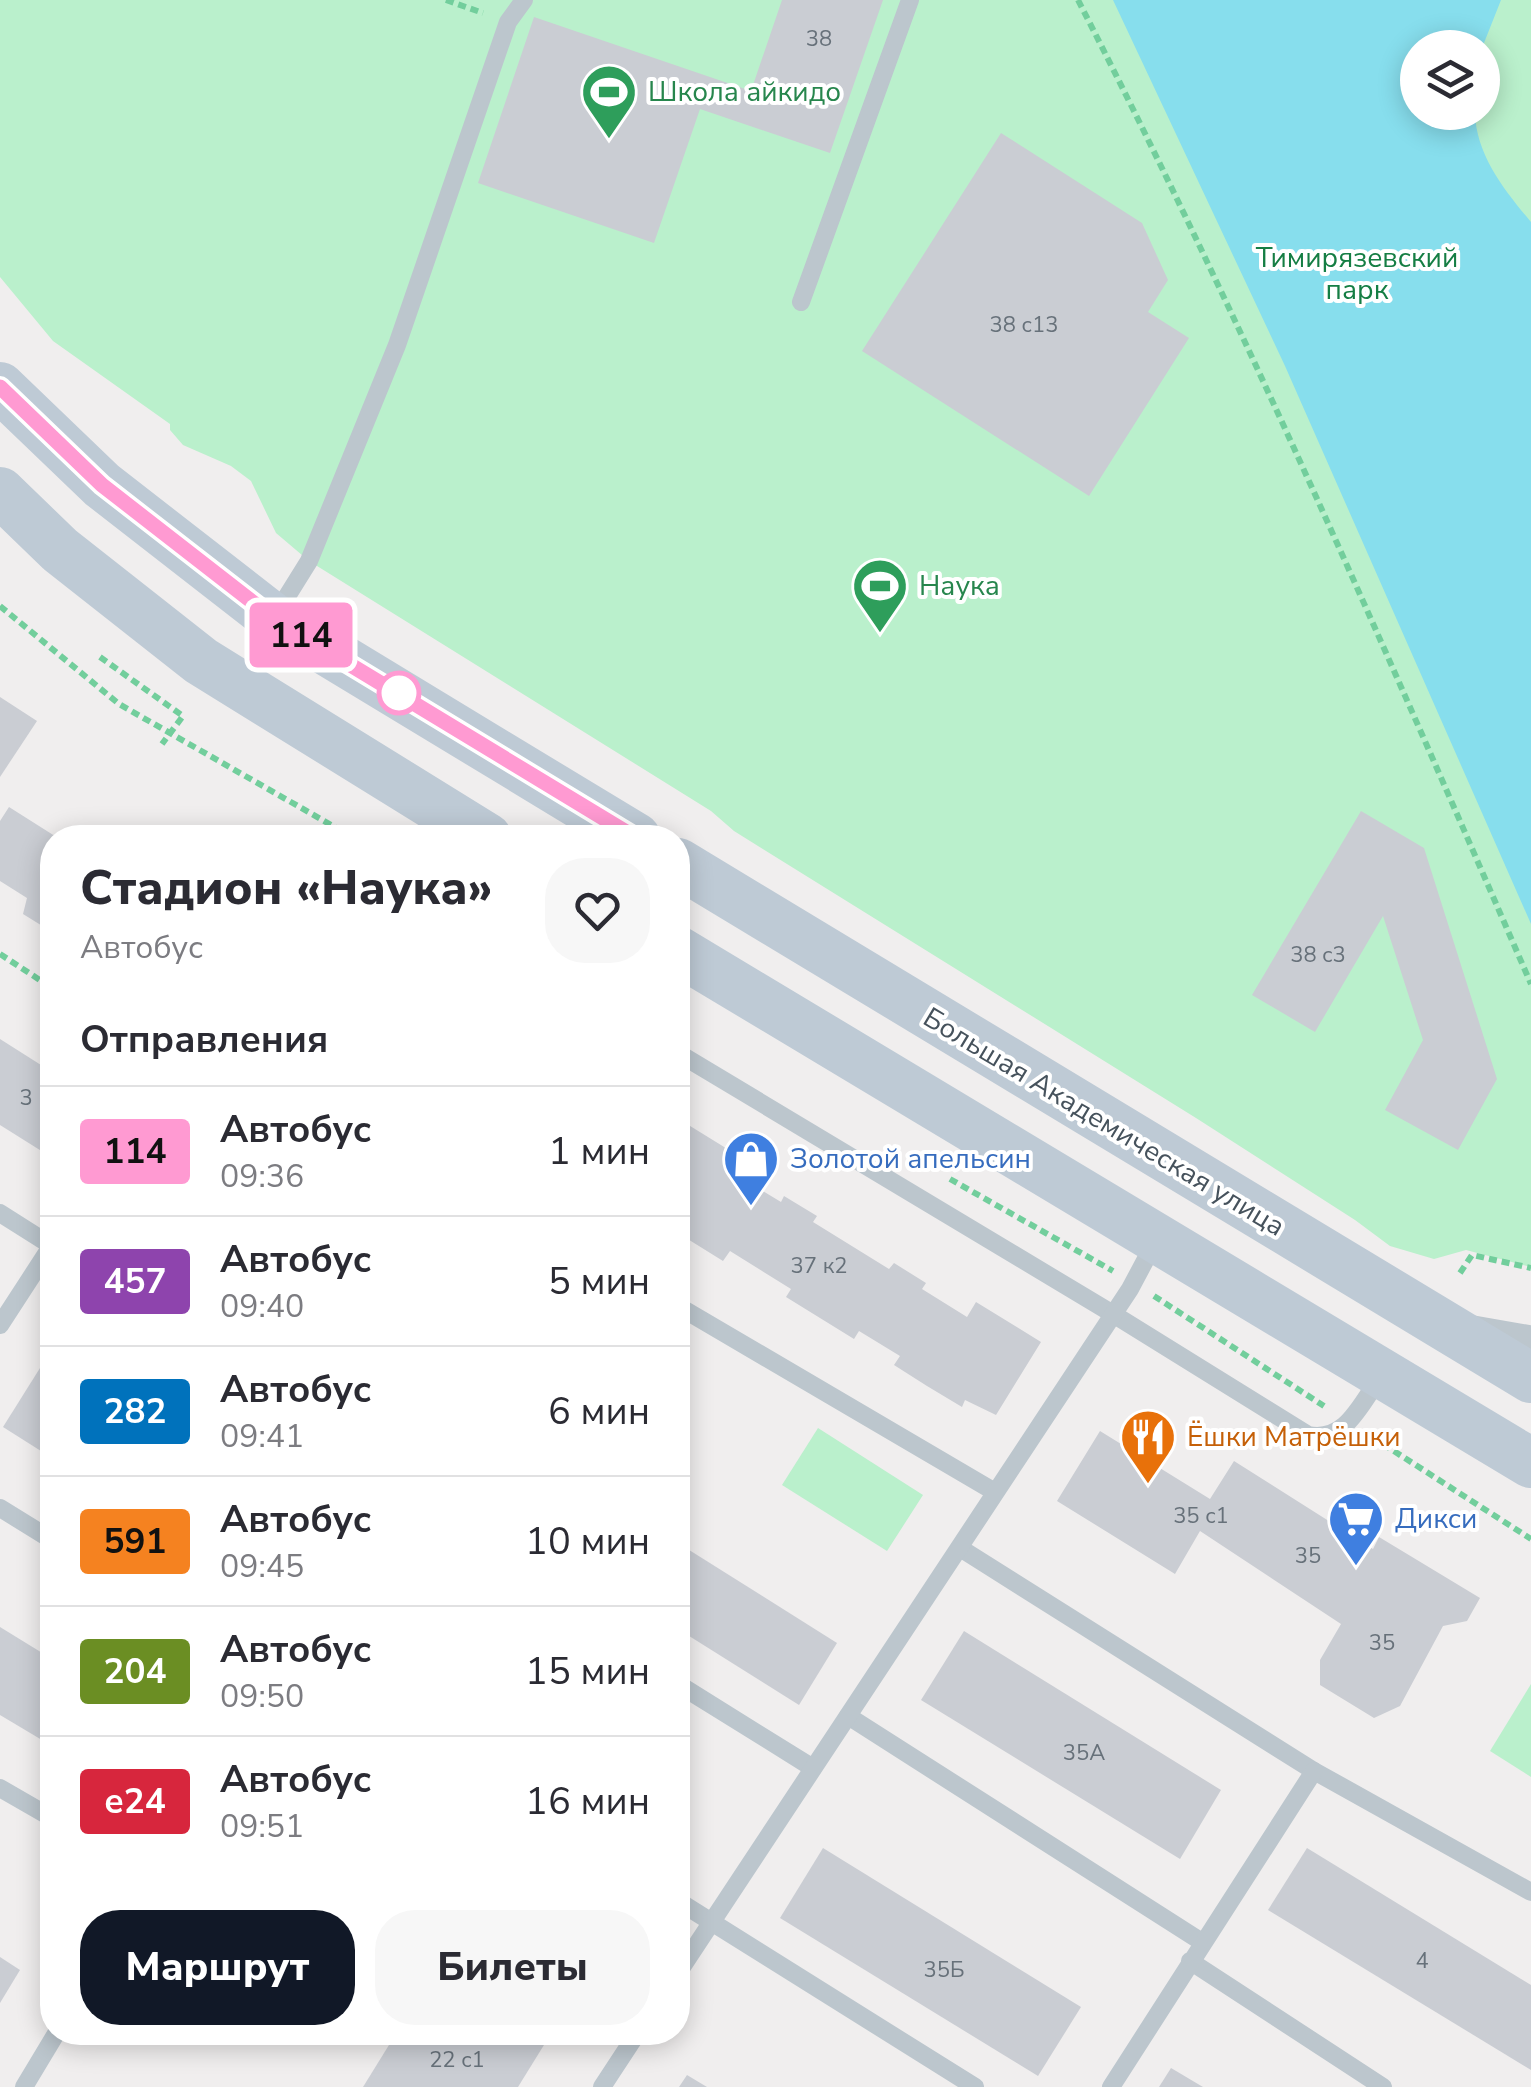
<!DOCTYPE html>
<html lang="ru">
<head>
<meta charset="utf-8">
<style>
	body { margin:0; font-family:"Nunito Sans",sans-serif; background:#f7f7f7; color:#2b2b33; height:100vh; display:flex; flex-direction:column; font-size:38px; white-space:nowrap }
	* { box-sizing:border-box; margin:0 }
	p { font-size:32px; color:#7c7c81 }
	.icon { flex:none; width:55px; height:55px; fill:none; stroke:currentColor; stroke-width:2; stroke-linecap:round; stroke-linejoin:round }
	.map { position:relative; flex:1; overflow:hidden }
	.details { position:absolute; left:40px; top:825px; width:650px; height:1220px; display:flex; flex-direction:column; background:#fff; border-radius:40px; box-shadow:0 5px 25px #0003 }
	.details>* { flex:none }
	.badge { padding:0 20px; border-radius:8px; font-size:35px; line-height:65px }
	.tools { position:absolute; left:1400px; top:30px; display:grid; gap:20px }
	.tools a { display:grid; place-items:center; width:100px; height:100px; border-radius:50%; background:#fff; box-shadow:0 5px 25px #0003; font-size:50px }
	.map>.badge { position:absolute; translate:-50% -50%; box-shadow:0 0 0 5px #fff }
	h2 { padding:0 40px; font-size:38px; line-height:90px }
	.round { display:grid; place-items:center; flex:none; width:105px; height:105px; border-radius:40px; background:#f7f7f7 }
	.overview { display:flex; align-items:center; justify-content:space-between; height:170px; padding:0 40px }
	h1 { font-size:48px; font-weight:800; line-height:75px }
	.button { display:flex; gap:20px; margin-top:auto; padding:20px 40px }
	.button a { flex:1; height:115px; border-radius:40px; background:#111827; color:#fff; font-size:40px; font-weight:800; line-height:115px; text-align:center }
	.button a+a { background:#f7f7f7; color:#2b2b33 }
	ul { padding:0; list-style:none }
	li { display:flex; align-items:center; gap:30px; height:130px; padding:0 40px; border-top:2px solid #e1e1e2 }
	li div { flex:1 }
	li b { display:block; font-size:38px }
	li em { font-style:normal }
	li .badge { min-width:110px; font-weight:700; text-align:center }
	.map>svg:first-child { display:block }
	.green { fill:#baf0cc; fill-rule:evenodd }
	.water { fill:#87deed }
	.building { fill:#cacdd3 }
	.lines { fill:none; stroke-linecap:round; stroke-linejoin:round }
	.path { stroke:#72ce9c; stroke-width:6; stroke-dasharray:8 5; stroke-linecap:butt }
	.service { stroke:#bcc6cd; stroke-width:18 }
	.minor { stroke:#bcc6cd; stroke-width:35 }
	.secondary { stroke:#becad5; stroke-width:50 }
	.line-casing { stroke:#fff; stroke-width:22 }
	.line { stroke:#ff9ad2; stroke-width:15 }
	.stop-dot { fill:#fff; stroke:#ff9ad2; stroke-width:5 }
	.labels { text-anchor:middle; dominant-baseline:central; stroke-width:8; stroke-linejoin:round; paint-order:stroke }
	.number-label { font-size:22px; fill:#67717a }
	.leisure-label { font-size:28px; fill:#27864d; stroke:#fff; text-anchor:start }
	.park-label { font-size:28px; fill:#157e44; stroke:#fff }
	.street-label { font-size:28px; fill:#46525c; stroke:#fff }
	.shop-label { font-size:28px; fill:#366cbe; stroke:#fff; text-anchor:start }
	.food-label { font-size:28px; fill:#c56008; stroke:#fff; text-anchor:start }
</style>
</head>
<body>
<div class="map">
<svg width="1531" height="2087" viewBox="0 0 1531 2087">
	<rect width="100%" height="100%" fill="#f0eeee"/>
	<!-- green -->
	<g class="green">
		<path d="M0 0H1531V1267L1466 1250 1434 1259 1390 1246 1355 1220 1196 1118 734 831 711 811 309 561 276 533 251 481 231 466 183 445 170 430V424L53 341 0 277ZM1418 48H1482V112H1418Z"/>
		<path d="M818 1428 923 1495 887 1551 782 1485Z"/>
		<path d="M1531 1684V1777L1490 1751Z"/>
	</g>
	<!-- water -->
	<path class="water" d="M1113 0H1501L1482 48H1418V112L1475 113C1476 155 1505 191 1531 222V924L1285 366Z"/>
	<!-- building -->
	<g class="building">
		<path d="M782 0H883L830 153 700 109 654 243 478 183 534 17 751 91Z"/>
		<path d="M1001 133 1142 223 1168 280 1148 312 1189 338 1089 496 862 351Z"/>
		<path d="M0 697 37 721 0 777Z"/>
		<path d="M9 807 58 838H52V932L23 914 27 898 0 881V821Z"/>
		<path d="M1361 811 1424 848 1497 1079 1458 1150 1385 1110 1423 1040 1383 916 1315 1032 1252 995Z"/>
		<path d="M0 1039 52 1072 51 1157 0 1125Z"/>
		<path d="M682 1121 742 1158 733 1173 781 1202 784 1196 817 1216 813 1222 889 1269 894 1263 926 1283 922 1289 967 1317 976 1302 1041 1342 996 1415 965 1400 962 1407 927 1386 894 1365 900 1356 859 1331 854 1339 786 1297 791 1289 730 1251 723 1261 678 1233V1128Z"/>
		<path d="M40 1368 52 1376V1458L3 1427Z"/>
		<path d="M1100 1431 1210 1499 1234 1461 1373 1549 1379 1537 1480 1598 1467 1621 1443 1626 1400 1706 1374 1718 1320 1685V1660L1341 1624 1200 1531 1175 1574 1057 1501Z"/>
		<path d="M678 1543 837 1643 799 1705 678 1629Z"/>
		<path d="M0 1627 52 1659V1746L0 1715Z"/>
		<path d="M964 1631 1221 1790 1180 1859 921 1700Z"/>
		<path d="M823 1848 1081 2007 1038 2076 780 1918Z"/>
		<path d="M1307 1848 1531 1985V2070L1268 1910Z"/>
		<path d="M0 1957 20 1970 0 2003Z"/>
		<path d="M397 2032H552L518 2087H363Z"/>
		<path d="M1171 2068 1203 2087H1159Z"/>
		<path d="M687 2075 707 2087H679Z"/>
	</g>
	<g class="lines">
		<!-- path -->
		<g class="path">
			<path d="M446 0 483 13"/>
			<path d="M1078 0C1243 322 1387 653 1531 984"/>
			<path d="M0 606 119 704 354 838"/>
			<path d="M100 657 183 716 162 744"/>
			<path d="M0 954 52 988"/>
			<path d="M950 1179 1113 1271"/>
			<path d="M1460 1273 1472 1255 1531 1268"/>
			<path d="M1154 1296 1324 1406"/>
			<path d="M1372 1437 1531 1539"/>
		</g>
		<!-- service -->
		<g class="service">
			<path d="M801 302 910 0"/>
			<path d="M276 614 309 561 397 345 508 22 524 0"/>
			<path d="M678 1053 1113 1314 1308 1435C1346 1443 1361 1403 1381 1376"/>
			<path d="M0 1213 52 1246"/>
			<path d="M678 1306 995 1492"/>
			<path d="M0 1325 52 1245"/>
			<path d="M0 1508 52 1540"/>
			<path d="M960 1548 1314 1771 1531 1892"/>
			<path d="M678 1684 813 1768"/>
			<path d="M848 1716 1202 1942"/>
			<path d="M0 1788 52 1818"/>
			<path d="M678 1901 975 2087"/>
			<path d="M1190 1961 1383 2087"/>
			<path d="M678 1973 1130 1289 1155 1242"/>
			<path d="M24 2087 57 2032"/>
			<path d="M602 2087 638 2032"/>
			<path d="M1111 2087 1314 1771"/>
		</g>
		<!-- minor -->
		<path class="minor" d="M1473 1333 1531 1343"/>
		<!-- secondary -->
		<g class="secondary">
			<path d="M0 387 102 485 273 618 636 838"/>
			<path d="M0 492 60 550 201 661 487 838"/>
			<path d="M678 863 1531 1378"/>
			<path d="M678 951 1531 1463"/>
		</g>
	</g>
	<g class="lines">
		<!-- line casing -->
		<g class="line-casing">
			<path id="line" d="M0 387 102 485 273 618 636 838"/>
		</g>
		<!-- line -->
		<use href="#line" class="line"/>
	</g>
	<!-- icons -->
	<defs>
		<g id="stadium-pin" transform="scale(2.875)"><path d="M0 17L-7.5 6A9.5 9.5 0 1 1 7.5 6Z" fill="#2e9e5b" stroke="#fff"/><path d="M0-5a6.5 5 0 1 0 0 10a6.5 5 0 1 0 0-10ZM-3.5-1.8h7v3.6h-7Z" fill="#fff"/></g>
		<g id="shop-pin" transform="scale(2.875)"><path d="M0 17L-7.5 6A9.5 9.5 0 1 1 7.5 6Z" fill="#3f7fe0" stroke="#fff"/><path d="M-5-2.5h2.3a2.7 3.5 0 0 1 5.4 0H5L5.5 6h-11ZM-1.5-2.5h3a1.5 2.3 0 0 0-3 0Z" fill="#fff"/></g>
		<g id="restaurant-pin" transform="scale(2.875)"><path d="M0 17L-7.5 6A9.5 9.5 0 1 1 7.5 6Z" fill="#e8710a" stroke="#fff"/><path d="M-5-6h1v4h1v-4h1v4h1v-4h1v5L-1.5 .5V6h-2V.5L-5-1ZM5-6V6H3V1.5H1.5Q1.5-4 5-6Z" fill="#fff"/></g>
		<g id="supermarket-pin" transform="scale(2.875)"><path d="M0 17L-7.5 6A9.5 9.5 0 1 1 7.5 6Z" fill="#3f7fe0" stroke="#fff"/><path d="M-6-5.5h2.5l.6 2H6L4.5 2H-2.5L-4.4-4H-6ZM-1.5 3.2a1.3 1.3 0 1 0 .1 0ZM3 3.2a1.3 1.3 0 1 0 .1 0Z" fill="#fff"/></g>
	</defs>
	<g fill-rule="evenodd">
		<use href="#stadium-pin" x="609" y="92"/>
		<use href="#stadium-pin" x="880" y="586"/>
		<use href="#shop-pin" x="751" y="1159"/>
		<use href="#restaurant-pin" x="1148" y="1437"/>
		<use href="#supermarket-pin" x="1356" y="1519"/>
	</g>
	<!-- markers -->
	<circle class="stop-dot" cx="399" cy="693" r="20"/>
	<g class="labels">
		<!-- number labels -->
		<g class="number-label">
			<text x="819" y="39">38</text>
			<text x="1024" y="325">38 с13</text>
			<text x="1318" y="955">38 c3</text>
			<text x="26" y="1098">3</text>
			<text x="819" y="1266">37 к2</text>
			<text x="1201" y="1516">35 с1</text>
			<text x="1308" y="1556">35</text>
			<text x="1382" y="1643">35</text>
			<text x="1084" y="1753">35А</text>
			<text x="1422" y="1961">4</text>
			<text x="944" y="1970">35Б</text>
			<text x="457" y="2060">22 с1</text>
		</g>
		<!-- leisure labels -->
		<g class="leisure-label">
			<text x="648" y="92">Школа айкидо</text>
			<text x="919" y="586">Наука</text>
		</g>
		<!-- park labels -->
		<g class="park-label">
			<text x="1357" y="258">Тимирязевский<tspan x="1357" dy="32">парк</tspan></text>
		</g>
		<!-- street labels -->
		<g class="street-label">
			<text transform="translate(1104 1122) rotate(31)">Большая Академическая улица</text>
		</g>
		<!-- shop labels -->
		<g class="shop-label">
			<text x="790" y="1159">Золотой апельсин</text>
			<text x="1395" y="1519">Дикси</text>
		</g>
		<!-- food labels -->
		<g class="food-label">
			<text x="1187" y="1437">Ёшки Матрёшки</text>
		</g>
	</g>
</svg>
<div class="tools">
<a><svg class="icon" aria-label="layers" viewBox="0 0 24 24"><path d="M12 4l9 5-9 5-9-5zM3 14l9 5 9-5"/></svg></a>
</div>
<b class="badge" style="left:301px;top:635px;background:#ff9ad2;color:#111">114</b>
<section class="details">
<div class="overview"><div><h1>Стадион «Наука»</h1><p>Автобус</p></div><a class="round"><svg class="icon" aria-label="heart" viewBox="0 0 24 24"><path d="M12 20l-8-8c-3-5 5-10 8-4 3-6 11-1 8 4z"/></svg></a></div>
<h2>Отправления</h2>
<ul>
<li><span class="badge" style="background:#ff9ad2;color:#111">114</span><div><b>Автобус</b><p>09:36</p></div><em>1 мин</em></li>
<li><span class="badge" style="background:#8e44ad;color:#fff">457</span><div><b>Автобус</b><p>09:40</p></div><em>5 мин</em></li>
<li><span class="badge" style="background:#0072bc;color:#fff">282</span><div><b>Автобус</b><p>09:41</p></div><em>6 мин</em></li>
<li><span class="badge" style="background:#f58220;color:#111">591</span><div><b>Автобус</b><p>09:45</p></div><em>10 мин</em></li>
<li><span class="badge" style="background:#6b8e23;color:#fff">204</span><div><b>Автобус</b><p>09:50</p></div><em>15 мин</em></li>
<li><span class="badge" style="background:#d7263d;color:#fff">е24</span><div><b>Автобус</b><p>09:51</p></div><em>16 мин</em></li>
</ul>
<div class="button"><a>Маршрут</a><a>Билеты</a></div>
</section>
</div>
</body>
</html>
